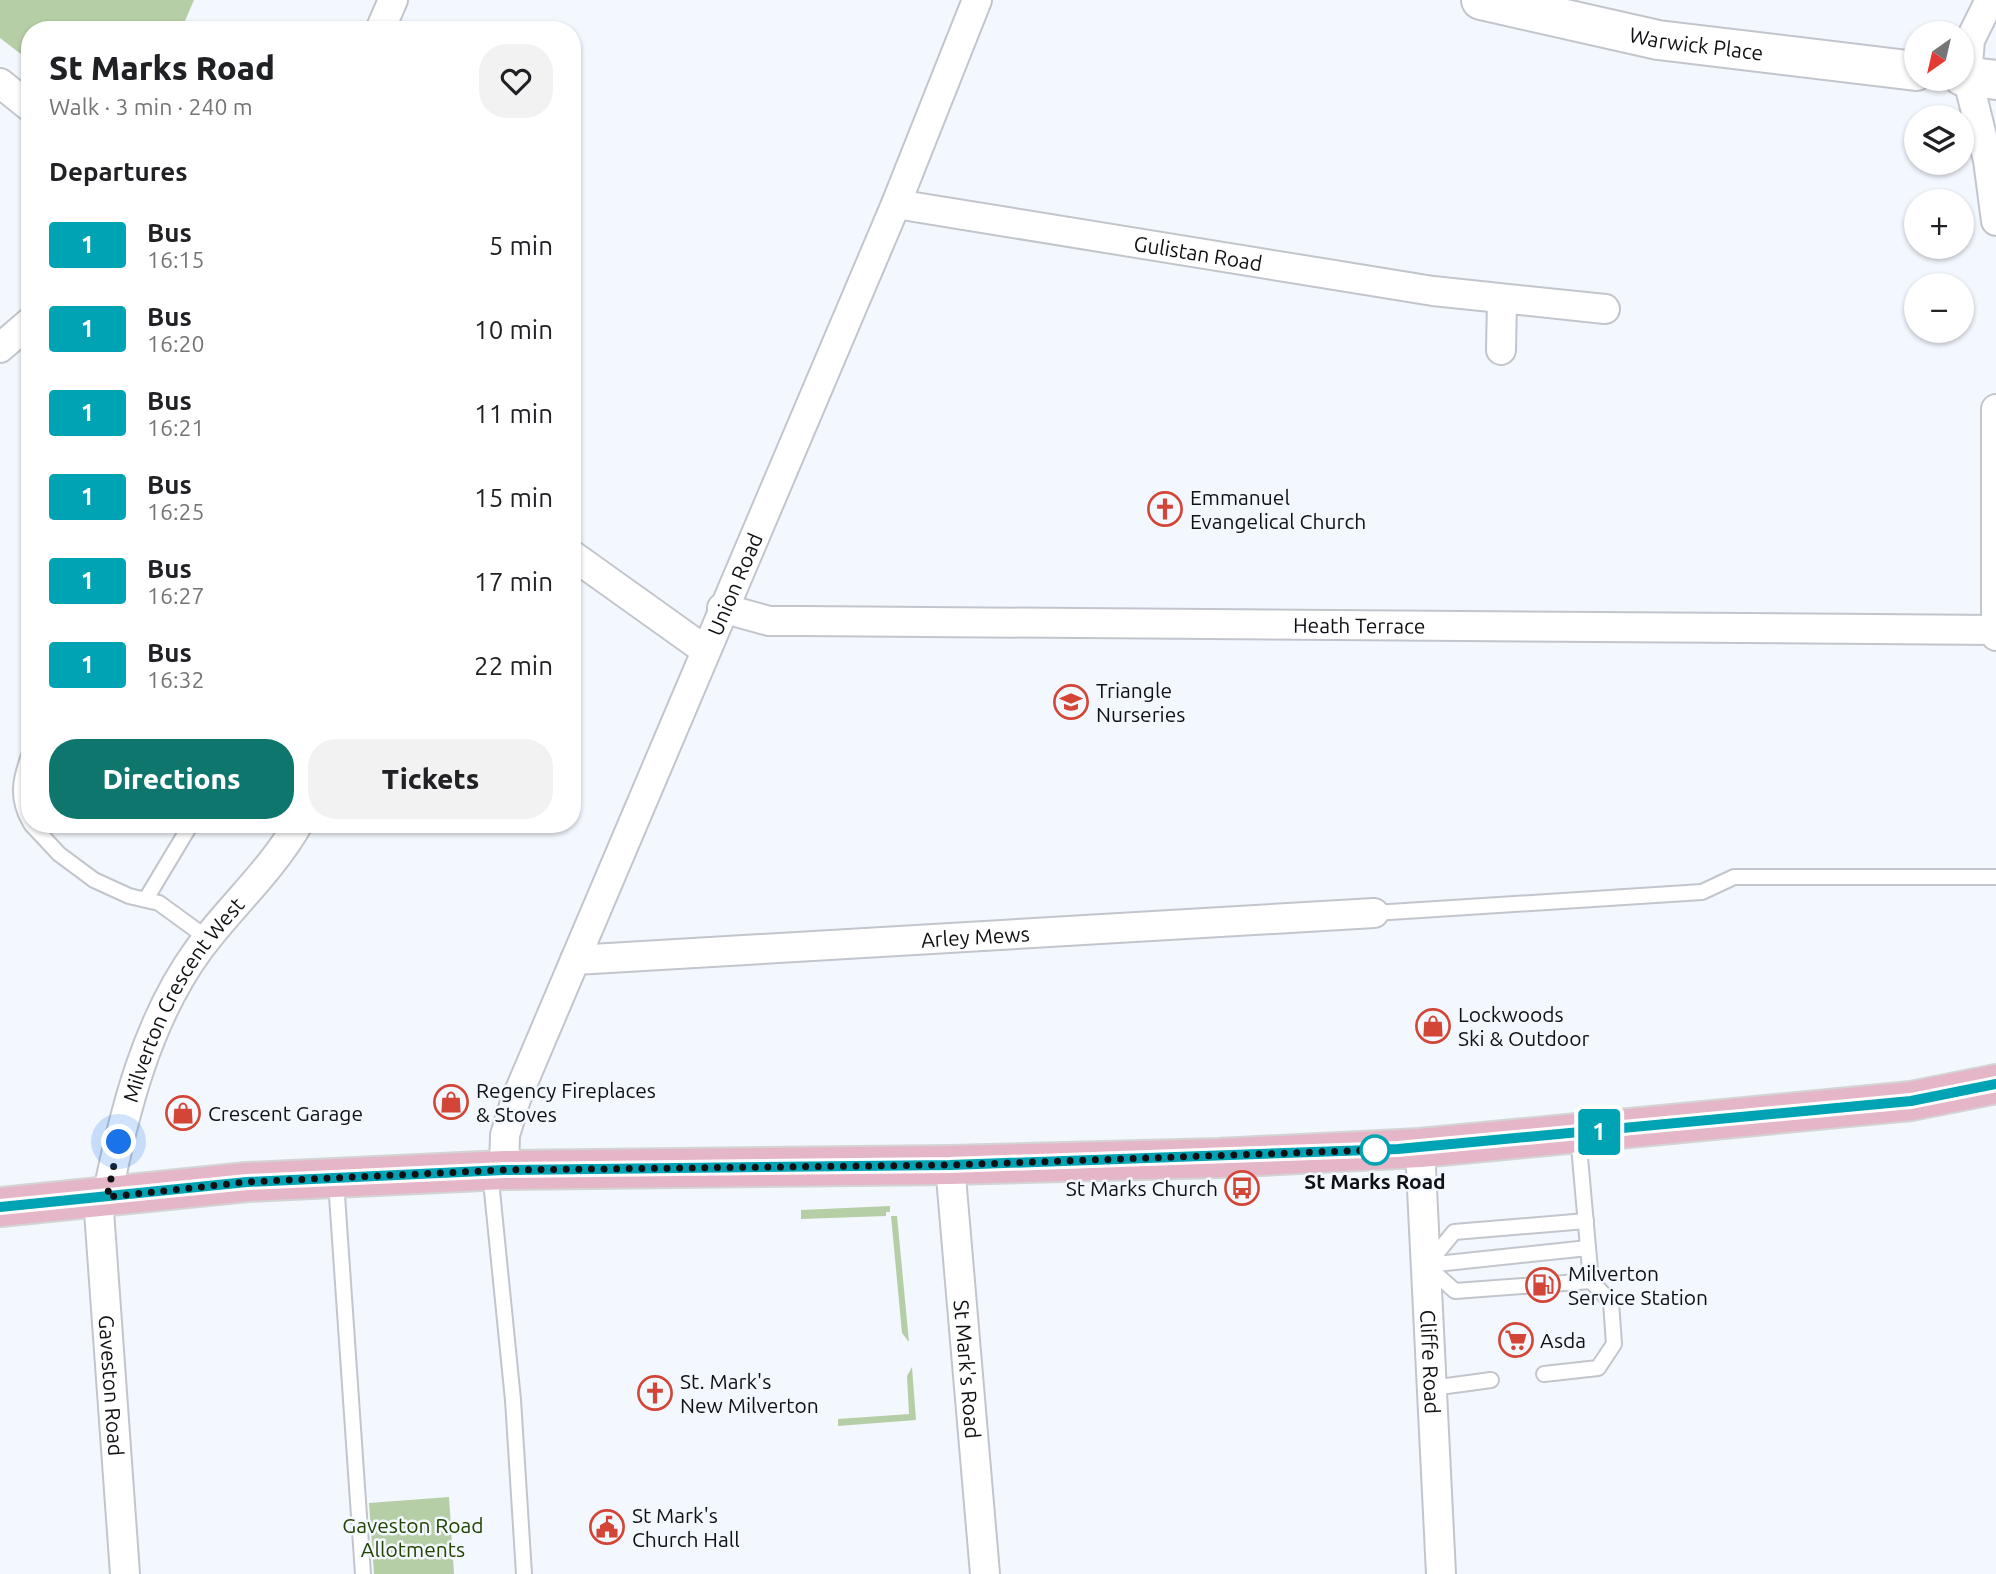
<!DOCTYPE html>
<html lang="en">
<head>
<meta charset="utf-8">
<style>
	body { margin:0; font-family:Ubuntu,sans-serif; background:#f2f2f2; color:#202124; height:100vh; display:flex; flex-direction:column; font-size:26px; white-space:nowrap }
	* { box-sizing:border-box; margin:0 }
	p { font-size:23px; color:#757577 }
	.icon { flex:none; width:38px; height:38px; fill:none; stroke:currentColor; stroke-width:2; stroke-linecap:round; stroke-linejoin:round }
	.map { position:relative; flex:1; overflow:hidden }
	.drawer { position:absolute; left:21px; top:21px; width:560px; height:812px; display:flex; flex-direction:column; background:#fff; border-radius:28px; box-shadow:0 2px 5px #0004 }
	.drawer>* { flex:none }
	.badge { padding:0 14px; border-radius:5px; font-size:24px; line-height:46px }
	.needle { width:46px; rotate:214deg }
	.buttons { position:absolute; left:1904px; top:21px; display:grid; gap:14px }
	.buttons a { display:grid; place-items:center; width:70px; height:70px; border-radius:50%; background:#fff; box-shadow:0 2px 5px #0004; font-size:35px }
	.you { position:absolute; width:35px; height:35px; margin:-18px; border:5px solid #fff; border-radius:50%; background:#1a73e8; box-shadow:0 0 0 10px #1a73e833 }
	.map>.badge { position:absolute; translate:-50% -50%; box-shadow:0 0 0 4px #fff }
	h2 { padding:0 28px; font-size:26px; line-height:63px }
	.round { display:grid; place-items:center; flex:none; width:74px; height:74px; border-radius:28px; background:#f2f2f2 }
	.summary { display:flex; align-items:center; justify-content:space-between; height:119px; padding:0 28px }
	h1 { font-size:33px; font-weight:800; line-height:52px }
	.button { display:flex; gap:14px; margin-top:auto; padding:14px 28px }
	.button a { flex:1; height:80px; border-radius:28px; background:#0f766e; color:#fff; font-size:28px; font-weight:800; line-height:80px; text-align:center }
	.button a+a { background:#f2f2f2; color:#202124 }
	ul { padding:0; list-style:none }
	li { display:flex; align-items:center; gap:21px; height:84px; padding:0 28px }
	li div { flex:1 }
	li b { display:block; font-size:26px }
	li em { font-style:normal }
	li .badge { min-width:77px; font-weight:700; text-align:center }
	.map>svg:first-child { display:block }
	.green { fill:#b5cea6 }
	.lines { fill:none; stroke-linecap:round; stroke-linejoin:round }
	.lane-casing { stroke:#c2c6cc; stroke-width:18 }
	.street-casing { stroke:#c2c6cc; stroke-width:32 }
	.secondary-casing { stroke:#c2c6cc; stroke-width:42 }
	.primary-casing { stroke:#d4d4d5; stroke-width:42 }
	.lane { stroke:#fff; stroke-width:14 }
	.street { stroke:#fff; stroke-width:28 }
	.secondary { stroke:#fff; stroke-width:38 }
	.primary { stroke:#e5b6c7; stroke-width:38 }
	.line-casing { stroke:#fff; stroke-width:16 }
	.line { stroke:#00a3b4; stroke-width:10 }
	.walk { stroke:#101114; stroke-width:7; stroke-dasharray:0 12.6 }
	.stop-dot { fill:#fff; stroke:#00a3b4; stroke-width:3.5 }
	.labels { text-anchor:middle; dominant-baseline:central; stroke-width:5; stroke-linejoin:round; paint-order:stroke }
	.street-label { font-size:21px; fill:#101114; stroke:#f3f7fe }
	.poi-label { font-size:21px; fill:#101114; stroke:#f3f7fe; text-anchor:start }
	.stop-label { font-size:21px; font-weight:bold; fill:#101114; stroke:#f3f7fe }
	.park-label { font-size:21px; fill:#224302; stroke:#f3f7fe }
</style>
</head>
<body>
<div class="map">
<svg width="1996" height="1574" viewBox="0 0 1996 1574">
	<rect width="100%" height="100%" fill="#f3f7fe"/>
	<!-- green -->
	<g class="green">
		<path d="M0 0H194L181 30H30V61L0 38Z"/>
		<path d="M890 1206V1212H886V1216L801 1219V1210Z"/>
		<path d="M891 1216H897L909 1342 902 1333Z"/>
		<path d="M912 1367 916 1420 838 1426V1419L909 1414 907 1376Z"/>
		<path d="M449 1497 454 1574H374L369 1503Z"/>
	</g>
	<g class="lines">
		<!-- lane casing -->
		<g class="lane-casing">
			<g id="lane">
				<path d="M30 753C20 779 16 798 30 822"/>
				<path d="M31 824 59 854 94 880 129 896 159 903 207 938"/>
				<path d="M146 899 191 824"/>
				<path d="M1374 913 1702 892 1734 877H1996"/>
				<path d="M490 1171 513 1400 524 1574"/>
				<path d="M336 1181 363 1574"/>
				<path d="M1428 1264 1454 1232 1586 1221"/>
				<path d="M1427 1265 1588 1248"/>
				<path d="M1428 1267 1455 1291 1591 1281 1578 1135"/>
				<path d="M1544 1374 1598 1368 1614 1344 1611 1302 1591 1281"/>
				<path d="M1432 1388 1491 1380"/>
			</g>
		</g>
		<!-- street casing -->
		<g class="street-casing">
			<g id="street">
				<path d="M1990 0 1970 40 1967 76 1988 160 1996 221"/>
				<path d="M380 30 393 0"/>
				<path d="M0 83 30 107"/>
				<path id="s1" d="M896 204 1433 291 1605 309"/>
				<path d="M0 348 30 322"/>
				<path d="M1501 350 1502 300"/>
				<path d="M1996 409V636"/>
				<path d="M572 555 705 650"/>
				<path id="s2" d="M722 608 769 621H801L1996 630"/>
				<path id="s3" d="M575 960 1374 913"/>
				<path id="s4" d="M1420 1148 1441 1574"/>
				<path id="s5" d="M950 1165 985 1574"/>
				<path id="s6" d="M504 1170 505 1135 516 1099 896 204 977 0"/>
				<path id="s7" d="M98 1197 125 1574"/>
				<path id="s8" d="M107 1197C124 1112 147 1020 199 949 231 906 271 871 298 824"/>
			</g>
		</g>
		<!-- secondary casing -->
		<g class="secondary-casing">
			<g id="secondary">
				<path id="s9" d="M1481 0 1658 40 1916 71"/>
				<path d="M1962 76 1996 80"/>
			</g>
		</g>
		<!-- primary casing -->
		<g class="primary-casing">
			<path id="primary" d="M0 1207 247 1182 504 1170 950 1165 1219 1158 1420 1148 1911 1101 1996 1084"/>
		</g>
		<!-- lane -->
		<use href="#lane" class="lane"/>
		<!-- street -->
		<use href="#street" class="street"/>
		<!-- secondary -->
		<use href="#secondary" class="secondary"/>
		<!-- primary -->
		<use href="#primary" class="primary"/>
	</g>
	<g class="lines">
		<!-- line casing -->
		<g class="line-casing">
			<path id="line" d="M0 1207 247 1182 504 1170 950 1165 1398 1149 1911 1101 1996 1084"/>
		</g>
		<!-- line -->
		<use href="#line" class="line"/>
		<!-- walk -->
		<path class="walk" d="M119 1142 107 1197 247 1182 504 1170 950 1165 1375 1150"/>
	</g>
	<!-- icons -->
	<defs>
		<g id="church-ring" transform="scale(1.75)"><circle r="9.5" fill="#f3f7fe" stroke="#d34637" stroke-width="1.5"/><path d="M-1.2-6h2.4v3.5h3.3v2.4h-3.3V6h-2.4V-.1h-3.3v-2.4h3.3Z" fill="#d34637"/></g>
		<g id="school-ring" transform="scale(1.75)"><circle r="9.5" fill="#f3f7fe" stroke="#d34637" stroke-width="1.5"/><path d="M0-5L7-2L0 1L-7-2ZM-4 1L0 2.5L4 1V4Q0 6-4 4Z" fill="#d34637"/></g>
		<g id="shop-ring" transform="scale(1.75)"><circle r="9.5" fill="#f3f7fe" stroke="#d34637" stroke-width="1.5"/><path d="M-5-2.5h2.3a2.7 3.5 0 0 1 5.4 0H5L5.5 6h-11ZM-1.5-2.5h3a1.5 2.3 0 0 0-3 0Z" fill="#d34637"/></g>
		<g id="bus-ring" transform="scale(1.75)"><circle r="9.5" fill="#f3f7fe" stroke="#d34637" stroke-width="1.5"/><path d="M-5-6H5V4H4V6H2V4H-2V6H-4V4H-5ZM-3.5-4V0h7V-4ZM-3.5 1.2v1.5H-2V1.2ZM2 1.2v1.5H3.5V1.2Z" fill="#d34637"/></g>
		<g id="fuel-ring" transform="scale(1.75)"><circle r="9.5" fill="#f3f7fe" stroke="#d34637" stroke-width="1.5"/><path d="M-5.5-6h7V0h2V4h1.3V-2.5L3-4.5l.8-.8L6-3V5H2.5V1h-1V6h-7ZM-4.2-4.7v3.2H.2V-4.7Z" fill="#d34637"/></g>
		<g id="supermarket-ring" transform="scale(1.75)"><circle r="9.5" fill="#f3f7fe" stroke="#d34637" stroke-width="1.5"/><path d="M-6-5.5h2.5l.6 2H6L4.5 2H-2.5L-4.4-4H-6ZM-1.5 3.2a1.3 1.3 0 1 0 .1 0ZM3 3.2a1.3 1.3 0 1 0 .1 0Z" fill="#d34637"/></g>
		<g id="civic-ring" transform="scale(1.75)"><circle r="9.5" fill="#f3f7fe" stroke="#d34637" stroke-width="1.5"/><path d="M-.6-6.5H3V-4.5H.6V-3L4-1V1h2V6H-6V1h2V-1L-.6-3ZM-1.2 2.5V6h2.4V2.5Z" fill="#d34637"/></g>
	</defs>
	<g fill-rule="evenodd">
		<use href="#church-ring" x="1165" y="509"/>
		<use href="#school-ring" x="1071" y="702"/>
		<use href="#shop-ring" x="1433" y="1026"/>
		<use href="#shop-ring" x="451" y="1102"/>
		<use href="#shop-ring" x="183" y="1113"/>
		<use href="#bus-ring" x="1242" y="1188"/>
		<use href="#fuel-ring" x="1543" y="1285"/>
		<use href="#supermarket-ring" x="1516" y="1340"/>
		<use href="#church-ring" x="655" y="1393"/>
		<use href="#civic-ring" x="607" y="1527"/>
	</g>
	<!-- markers -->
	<circle class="stop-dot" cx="1375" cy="1150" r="14"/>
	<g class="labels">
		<!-- street labels -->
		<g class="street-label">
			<text stroke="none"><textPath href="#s9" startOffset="220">Warwick Place</textPath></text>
			<text stroke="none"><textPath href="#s1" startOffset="306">Gulistan Road</textPath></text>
			<text stroke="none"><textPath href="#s6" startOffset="632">Union Road</textPath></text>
			<text stroke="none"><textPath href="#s2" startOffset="639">Heath Terrace</textPath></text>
			<text stroke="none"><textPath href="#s3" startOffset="401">Arley Mews</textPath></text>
			<text stroke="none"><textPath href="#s8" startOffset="214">Milverton Crescent West</textPath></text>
			<text stroke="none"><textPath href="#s4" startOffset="214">Cliffe Road</textPath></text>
			<text stroke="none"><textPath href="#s5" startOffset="205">St Mark's Road</textPath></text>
			<text stroke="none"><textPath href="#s7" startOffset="189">Gaveston Road</textPath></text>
		</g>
		<!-- poi labels -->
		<g class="poi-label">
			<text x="1190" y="497">Emmanuel<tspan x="1190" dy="24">Evangelical Church</tspan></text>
			<text x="1096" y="690">Triangle<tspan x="1096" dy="24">Nurseries</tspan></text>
			<text x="1458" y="1014">Lockwoods<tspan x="1458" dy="24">Ski &amp; Outdoor</tspan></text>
			<text x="476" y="1090">Regency Fireplaces<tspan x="476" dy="24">&amp; Stoves</tspan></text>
			<text x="208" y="1113">Crescent Garage</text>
			<text x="1218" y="1188" text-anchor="end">St Marks Church</text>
			<text x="1568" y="1273">Milverton<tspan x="1568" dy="24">Service Station</tspan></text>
			<text x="1540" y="1340">Asda</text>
			<text x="680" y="1381">St. Mark's<tspan x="680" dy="24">New Milverton</tspan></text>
			<text x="632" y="1515">St Mark's<tspan x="632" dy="24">Church Hall</tspan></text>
		</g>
		<!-- stop labels -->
		<g class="stop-label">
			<text x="1375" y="1181">St Marks Road</text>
		</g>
		<!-- park labels -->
		<g class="park-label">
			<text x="413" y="1525">Gaveston Road<tspan x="413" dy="24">Allotments</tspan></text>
		</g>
	</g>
</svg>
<div class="buttons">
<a><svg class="needle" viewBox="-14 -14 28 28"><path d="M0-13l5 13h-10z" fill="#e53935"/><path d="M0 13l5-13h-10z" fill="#757577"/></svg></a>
<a><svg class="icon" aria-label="layers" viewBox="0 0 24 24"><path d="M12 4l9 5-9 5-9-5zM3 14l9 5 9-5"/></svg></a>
<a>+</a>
<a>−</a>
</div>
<div class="you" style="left:119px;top:1142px"></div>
<b class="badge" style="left:1599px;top:1132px;background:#00a3b4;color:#fff">1</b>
<section class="drawer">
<div class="summary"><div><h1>St Marks Road</h1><p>Walk · 3 min · 240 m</p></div><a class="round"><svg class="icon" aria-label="heart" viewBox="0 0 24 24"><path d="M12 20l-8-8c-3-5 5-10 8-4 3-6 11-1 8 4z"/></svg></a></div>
<h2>Departures</h2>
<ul>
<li><span class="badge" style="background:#00a3b4;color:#fff">1</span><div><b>Bus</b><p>16:15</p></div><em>5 min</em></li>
<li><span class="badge" style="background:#00a3b4;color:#fff">1</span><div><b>Bus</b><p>16:20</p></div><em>10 min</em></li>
<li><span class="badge" style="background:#00a3b4;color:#fff">1</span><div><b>Bus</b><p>16:21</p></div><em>11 min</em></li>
<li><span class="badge" style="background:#00a3b4;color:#fff">1</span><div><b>Bus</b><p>16:25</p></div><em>15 min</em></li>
<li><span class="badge" style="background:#00a3b4;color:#fff">1</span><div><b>Bus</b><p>16:27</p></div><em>17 min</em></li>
<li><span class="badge" style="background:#00a3b4;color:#fff">1</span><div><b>Bus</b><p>16:32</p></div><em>22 min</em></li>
</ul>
<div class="button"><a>Directions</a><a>Tickets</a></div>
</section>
</div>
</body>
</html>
